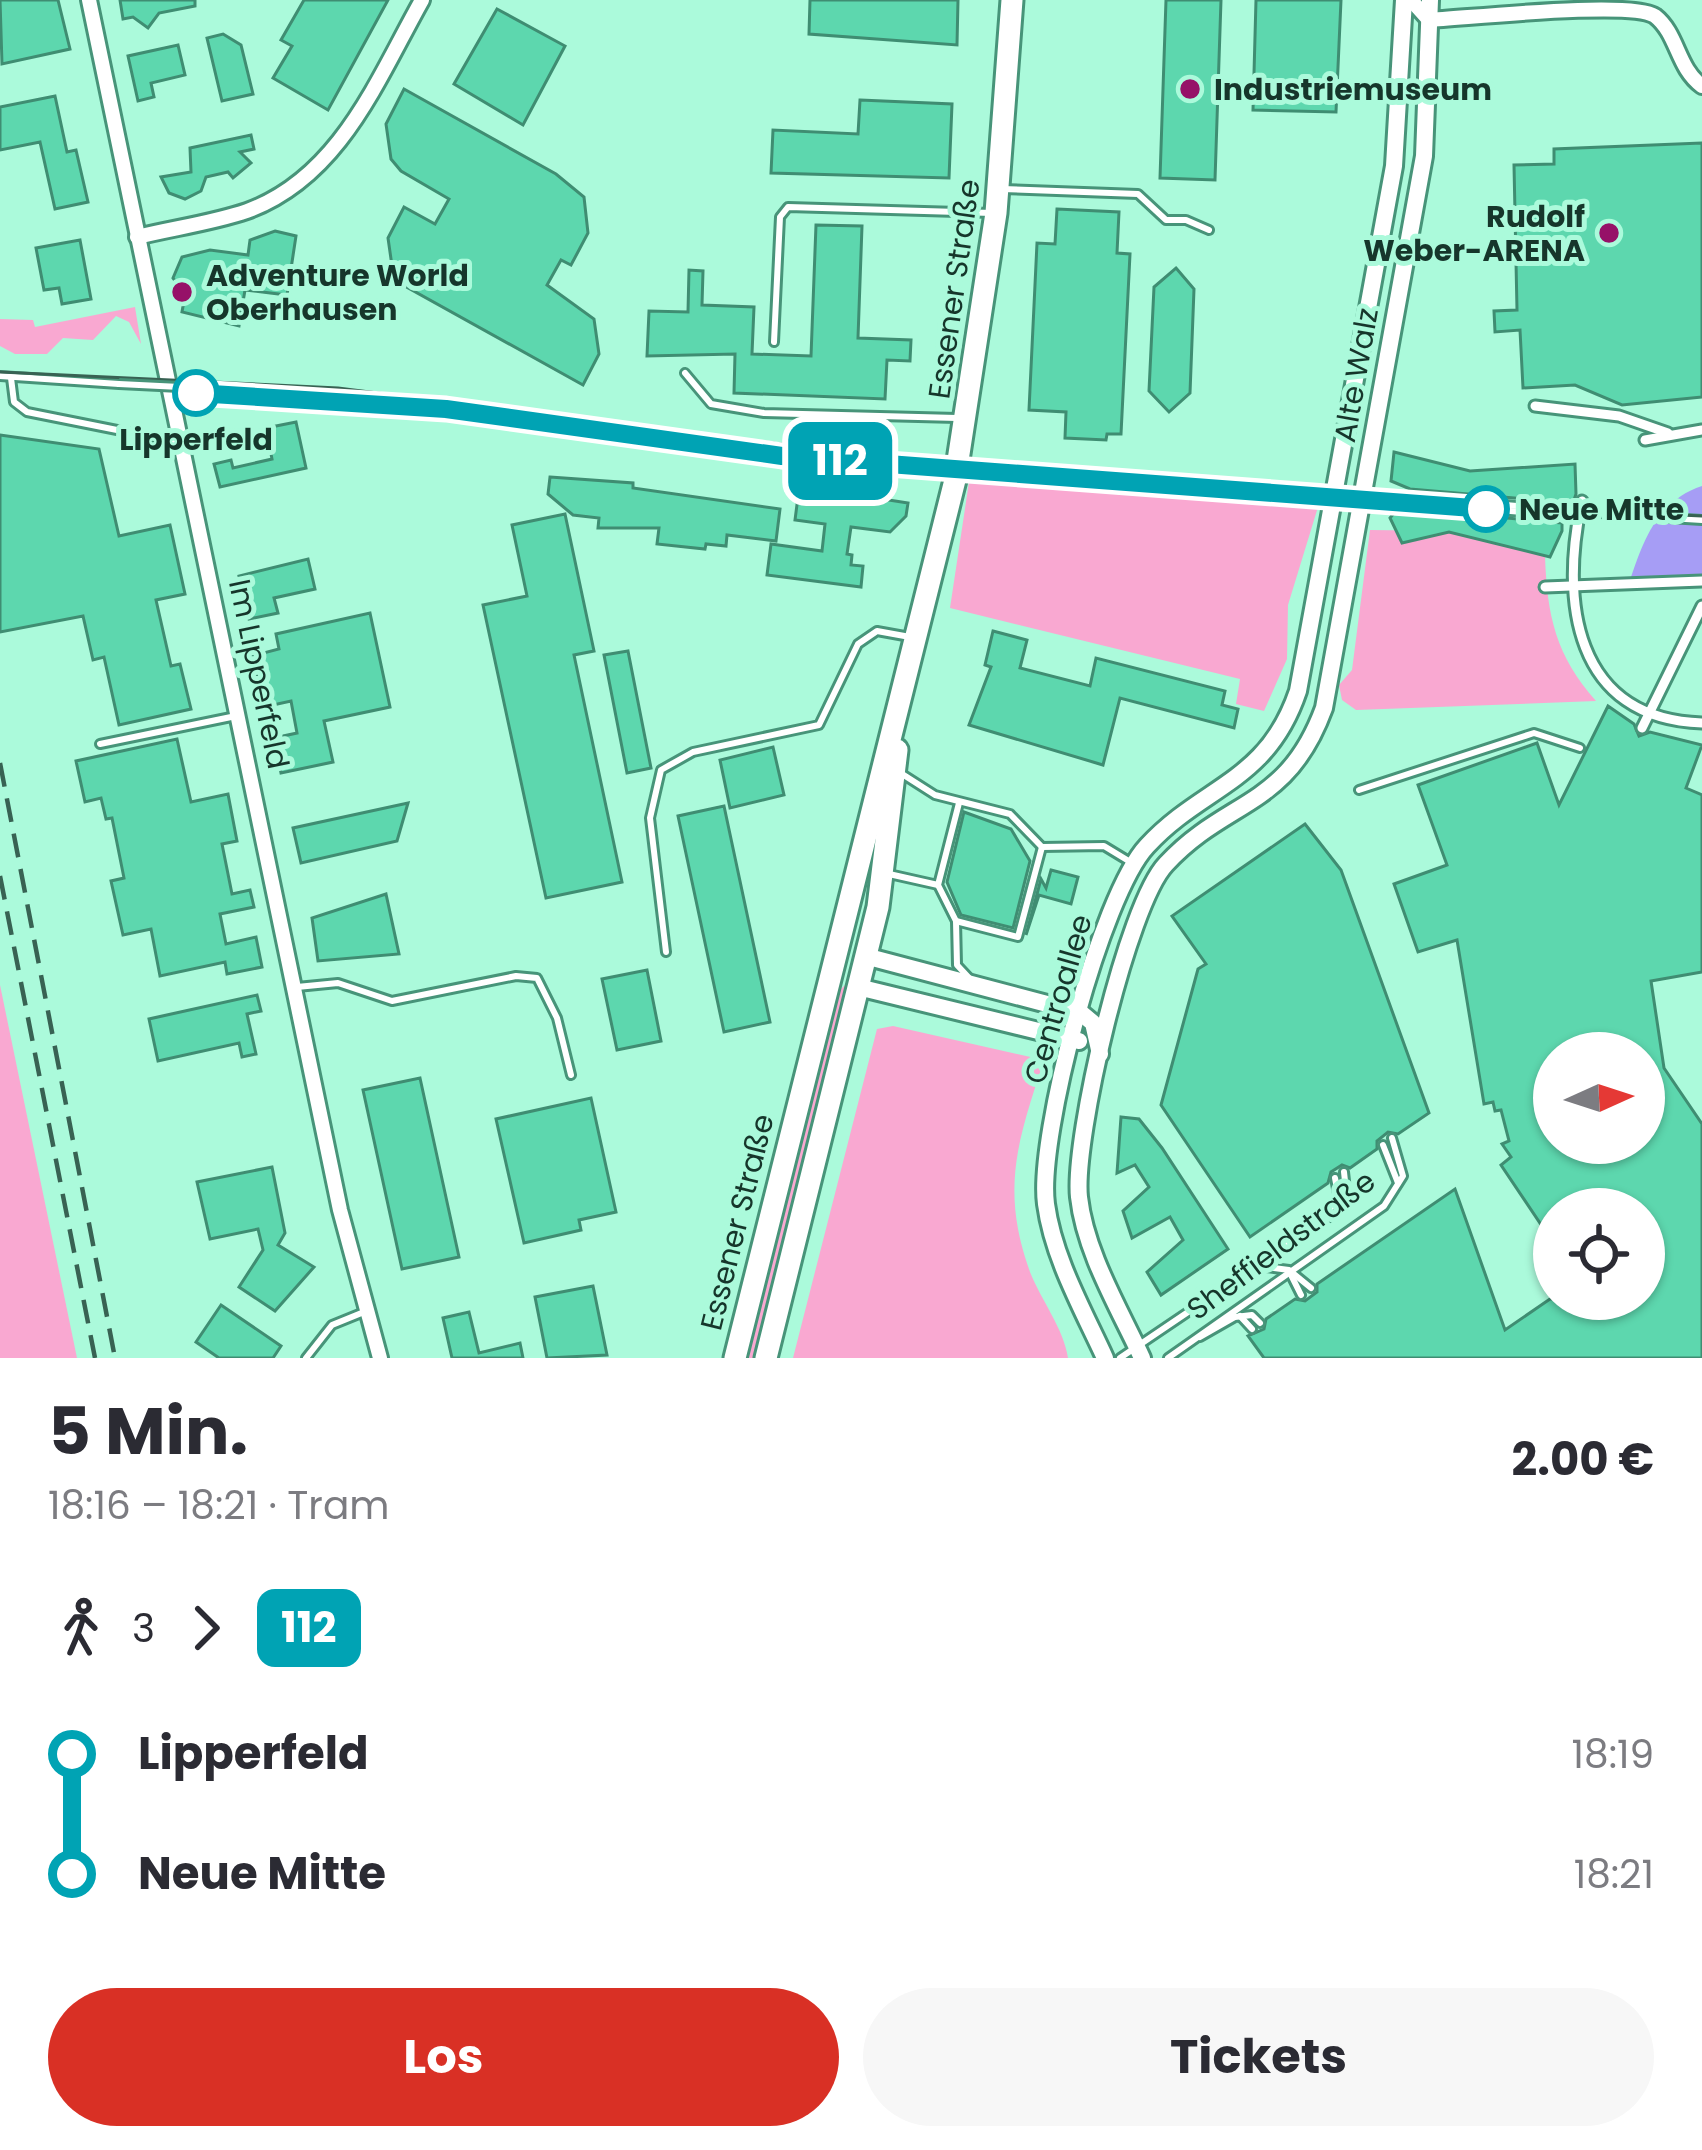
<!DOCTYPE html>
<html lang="de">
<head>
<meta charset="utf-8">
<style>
	body { margin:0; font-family:Poppins,sans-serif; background:#f7f7f7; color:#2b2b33; height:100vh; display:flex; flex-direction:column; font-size:45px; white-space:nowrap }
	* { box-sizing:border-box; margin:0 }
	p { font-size:39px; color:#7c7c81 }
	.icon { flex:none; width:66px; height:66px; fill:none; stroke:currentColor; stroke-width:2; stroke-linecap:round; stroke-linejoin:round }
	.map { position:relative; height:1358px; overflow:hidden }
	.panel { display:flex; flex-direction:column; background:#fff; flex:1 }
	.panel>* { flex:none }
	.badge { padding:0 24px; border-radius:18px; font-size:42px; line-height:78px }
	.needle { width:78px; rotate:87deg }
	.tools { position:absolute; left:1533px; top:1032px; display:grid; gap:24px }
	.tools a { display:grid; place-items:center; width:132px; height:132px; border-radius:50%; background:#fff; box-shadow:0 3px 9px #0004; font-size:60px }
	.map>.badge { position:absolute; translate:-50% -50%; box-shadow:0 0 0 6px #fff }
	.legs { display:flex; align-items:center; gap:18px; height:132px; padding:0 48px; font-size:39px }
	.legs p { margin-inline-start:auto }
	.headline { display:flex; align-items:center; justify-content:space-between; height:204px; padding:0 48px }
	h1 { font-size:66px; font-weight:700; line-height:90px }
	.action { display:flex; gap:24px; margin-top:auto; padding:24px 48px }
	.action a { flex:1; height:138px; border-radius:72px; background:#d93025; color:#fff; font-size:48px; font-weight:700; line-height:138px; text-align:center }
	.action a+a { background:#f7f7f7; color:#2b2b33 }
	ul { padding:0 48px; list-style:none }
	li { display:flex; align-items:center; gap:42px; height:120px; font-size:45px }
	li i { display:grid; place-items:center; width:18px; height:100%; margin:0 15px; background:currentColor }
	li i::after { content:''; width:30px; height:30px; margin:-15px; border:9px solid; border-radius:50%; background:#fff }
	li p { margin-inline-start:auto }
	li:first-child i { background:linear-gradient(#0000 50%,currentColor 0) }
	li:last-child i { background:linear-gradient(currentColor 50%,#0000 0) }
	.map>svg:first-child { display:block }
	.green { fill:#f9a8d1 }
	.water { fill:#a69df5 }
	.building { fill:#5dd7ae; stroke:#3f8d72; stroke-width:3; fill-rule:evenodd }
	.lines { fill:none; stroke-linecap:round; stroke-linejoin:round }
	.service-casing { stroke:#479479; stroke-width:12 }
	.pedestrian-casing { stroke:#479479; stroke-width:15 }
	.minor-casing { stroke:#479479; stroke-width:20 }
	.tertiary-casing { stroke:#479479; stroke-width:22 }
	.primary-casing { stroke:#479479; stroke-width:27 }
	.service { stroke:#fff; stroke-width:6 }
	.pedestrian { stroke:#fff; stroke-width:9 }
	.minor { stroke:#fff; stroke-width:14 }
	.tertiary { stroke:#fff; stroke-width:16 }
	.primary { stroke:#fff; stroke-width:21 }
	.tram { stroke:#386253; stroke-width:3 }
	.rail { stroke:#386253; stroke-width:4.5; stroke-dasharray:24 12; stroke-linecap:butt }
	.service-bridge-casing { stroke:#479479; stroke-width:12; stroke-linecap:butt }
	.service-bridge { stroke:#fff; stroke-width:6 }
	.line-1-casing { stroke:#fff; stroke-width:27 }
	.line-1 { stroke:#00a3b4; stroke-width:18 }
	.poi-dot { fill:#961168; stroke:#abfadb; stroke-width:4.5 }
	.stop-1-dot { fill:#fff; stroke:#00a3b4; stroke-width:6 }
	.labels { text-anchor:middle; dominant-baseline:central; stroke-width:10; stroke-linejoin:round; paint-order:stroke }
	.poi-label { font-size:30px; font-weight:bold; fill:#16362b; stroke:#abfadb; text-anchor:start }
	.street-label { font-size:30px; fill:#16362b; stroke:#abfadb }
	.stop-label { font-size:30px; font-weight:bold; fill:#16362b; stroke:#abfadb }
</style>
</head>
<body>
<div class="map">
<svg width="1702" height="1358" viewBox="0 0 1702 1358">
	<rect width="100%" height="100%" fill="#abfadb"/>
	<!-- green -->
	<g class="green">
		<path d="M135 307 141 344 129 322 116 316 93 340 63 338 47 354H15L0 346V319L33 320 35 327Z"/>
		<path d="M969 482 1129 487 1318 507 1288 605 1287 659 1264 711 1236 704 1240 679 950 608Z"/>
		<path d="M1370 530 1449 531 1545 556C1547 616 1556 656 1596 701L1356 710 1342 700 1339 685 1352 670Z"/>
		<path d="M848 982 760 1358H744L835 995Z"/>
		<path d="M0 985 77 1358H0Z"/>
		<path d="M893 1026 1044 1060C1018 1140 1000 1189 1030 1272 1041 1300 1064 1329 1068 1358H793L877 1029Z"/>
	</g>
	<!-- water -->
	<path class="water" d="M1702 486V575L1631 577C1644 538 1659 500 1702 486Z"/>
	<!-- building -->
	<g class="building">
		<path d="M0 0H58L70 49 2 64Z"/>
		<path d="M120 0H195V6L159 13 148 28 133 17 123 19Z"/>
		<path d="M304 0H388L328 110 273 78 292 46 281 40Z"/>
		<path d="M810 0H958L957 45 809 34Z"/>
		<path d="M1166 0H1221L1215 180 1160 178Z"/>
		<path d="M1256 0H1341L1336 112 1253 110Z"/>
		<path d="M497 9 565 46 523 125 454 84Z"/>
		<path d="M223 34 241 45 253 94 222 101 207 38Z"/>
		<path d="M178 45 185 75 151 83 154 97 138 101 128 56Z"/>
		<path d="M404 89 556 174 584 197 588 233 571 265 561 260 547 285 594 319 599 354 583 385 403 285 393 273 388 238 404 207 435 224 449 199 401 171 391 159 386 124Z"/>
		<path d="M55 96 67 152 76 150 88 202 55 209 40 142 0 150V107Z"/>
		<path d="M860 100 952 104 949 178 771 173 773 130 858 134Z"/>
		<path d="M251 135 254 149 240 152 251 163 233 178 228 172 206 177 201 191 185 199 169 193 161 177 191 172 190 148Z"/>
		<path d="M1702 143V397L1622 405 1575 385 1523 388 1520 330 1495 332 1494 311 1517 310 1514 165 1554 164V149Z"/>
		<path d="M1057 209 1119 212 1117 253 1130 254 1121 434H1107L1106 440 1065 438 1066 412 1029 410 1037 243 1055 244Z"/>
		<path d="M816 225 862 226 858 338 911 340 910 361 887 360 885 399 734 393 735 354 647 356 649 311 688 312 689 270 703 271 702 305 754 307 752 354 811 356Z"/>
		<path d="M275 231 296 236 287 295 245 290 239 326 182 312 185 295 173 278 182 257 210 250 248 255 250 240Z"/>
		<path d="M80 240 91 299 62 304 59 288 44 290 36 248Z"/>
		<path d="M1176 268 1194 289 1190 393 1169 412 1149 391 1154 287Z"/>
		<path d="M296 422 306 468 220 487 214 464 231 460 233 468 272 459 266 428Z"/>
		<path d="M0 435 99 449 119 536 170 525 185 594 156 600 171 666 180 664 191 709 119 725 104 657 93 660 83 616 0 632Z"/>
		<path d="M1394 452 1470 471 1575 464 1576 494 1573 503 1410 489 1391 481Z"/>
		<path d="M550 477 633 483V488L780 509 776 541 727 535 726 546 706 544 705 549 657 544 659 528H598L599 518 573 515 548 494Z"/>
		<path d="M806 487 908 503 906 516 890 532 851 527 847 554 852 555 851 565 863 566 861 587 767 575 771 544 822 551 825 524 795 520 799 489Z"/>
		<path d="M1398 508 1562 523V531L1550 557 1449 532 1402 543 1390 518Z"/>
		<path d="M565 514 594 651 574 655 622 882 546 898 483 605 527 596 512 525Z"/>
		<path d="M308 559 315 589 274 598 278 613 249 619 239 576Z"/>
		<path d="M370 613 390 707 324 721 333 762 281 773 274 738 297 733 291 701 264 707 252 656 279 649 276 634Z"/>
		<path d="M993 631 1027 640 1020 668 1090 686 1096 658 1225 691 1222 705 1238 709 1234 728 1120 698 1103 765 969 725 991 667 985 665Z"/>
		<path d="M628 651 651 768 627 773 604 655Z"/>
		<path d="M1608 706 1634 724 1639 736 1650 732 1702 745 1686 788 1702 795V972L1651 981 1664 1068 1702 1124V1358H1264L1248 1336 1264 1329 1266 1319 1295 1299 1305 1301 1317 1292V1284L1455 1189 1505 1330 1550 1299H1644V1209H1554V1244L1501 1165 1511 1157 1502 1144 1509 1141 1501 1110 1495 1111 1493 1102 1484 1104 1457 940 1418 952 1394 884 1447 865 1418 785 1537 743 1559 805ZM1554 1053H1644V1143H1554Z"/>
		<path d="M177 739 191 802 228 794 237 841 222 844 232 894 250 890 254 907 220 914 226 944 256 937 262 967 227 974 225 962 160 976 151 929 123 935 111 881 124 878 112 818 106 819 101 798 85 802 76 761Z"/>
		<path d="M773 747 784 795 730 808 720 760Z"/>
		<path d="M408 803 397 841 301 863 293 828Z"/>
		<path d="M724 806 770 1022 724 1032 678 816Z"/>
		<path d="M964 812 1011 829 1030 861 1013 928 961 915 947 882Z"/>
		<path d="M1305 824 1341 870 1429 1113 1398 1134 1388 1132 1377 1141V1149L1350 1168 1342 1165 1331 1172 1328 1183 1250 1237 1161 1105 1198 969 1206 964 1172 916Z"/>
		<path d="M1051 870 1078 877 1071 904 1039 895 1026 935 1041 879 1046 888Z"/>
		<path d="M386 894 399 954 318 961 312 918Z"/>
		<path d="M647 970 661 1041 617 1050 602 979Z"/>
		<path d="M257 995 261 1011 247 1014 256 1054 242 1057 239 1043 158 1061 149 1019Z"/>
		<path d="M420 1078 459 1257 402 1269 363 1090Z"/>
		<path d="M591 1098 616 1212 579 1220 581 1230 524 1243 496 1119Z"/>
		<path d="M1121 1117 1139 1119 1162 1148 1228 1249 1161 1295 1147 1272 1183 1240 1170 1217 1132 1238 1123 1211 1149 1187 1135 1165 1117 1173Z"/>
		<path d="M272 1167 285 1233 278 1245 314 1267 275 1311 239 1287 263 1250 258 1229 210 1239 197 1182Z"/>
		<path d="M593 1286 607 1355 547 1358 535 1297Z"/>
		<path d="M221 1305 281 1346 273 1358H219L196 1342Z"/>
		<path d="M469 1312 479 1353 520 1343 523 1358H452L443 1318Z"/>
	</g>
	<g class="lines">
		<!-- service casing -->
		<g class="service-casing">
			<g id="service">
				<path d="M1002 189 1138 194 1166 220H1186L1209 230"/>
				<path d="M774 342 780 217 788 207 992 213"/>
				<path d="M685 373 711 404 764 413 957 418"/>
				<path d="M0 376 119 384"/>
				<path d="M11 378 14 402 27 412 177 442"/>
				<path d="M263 391 536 416"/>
				<path d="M984 466 1314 490"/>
				<path d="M1378 495 1410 503 1559 515"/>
				<path d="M1388 495 1552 509"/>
				<path d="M1637 516 1702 520"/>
				<path d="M100 744 236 716"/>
				<path d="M899 772 935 795 1010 814 1042 847 1104 846 1132 863"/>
				<path d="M1359 790 1534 733 1580 748"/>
				<path d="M959 803 938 885 956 921 957 965 971 980"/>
				<path d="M889 874 938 885"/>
				<path d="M956 921 1018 937 1042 847"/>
				<path d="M666 952 650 818 661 770 693 752 819 725 858 644 877 631 910 637"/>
				<path d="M297 987 338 983 392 1001 516 976 537 978 557 1018 571 1075"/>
				<path d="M1383 1145 1398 1183"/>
				<path d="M1328 1213 1338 1194 1335 1178"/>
				<path d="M1258 1266 1289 1270 1311 1288"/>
				<path d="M1289 1271 1301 1295"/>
				<path d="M1240 1316 1252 1329"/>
				<path d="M1200 1337 1235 1317 1252 1315 1260 1323"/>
				<path d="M306 1358 332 1325 364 1312"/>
				<path d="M1120 1358 1339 1210 1347 1199 1344 1172"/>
				<path d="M1168 1358 1384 1206 1403 1176 1392 1138"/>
			</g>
		</g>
		<!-- pedestrian casing -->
		<g class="pedestrian-casing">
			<g id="pedestrian">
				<path d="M1535 406 1619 416 1668 433"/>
				<path d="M1645 440 1702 430"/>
				<path d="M1582 501C1560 599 1573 719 1702 723"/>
				<path d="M1545 587 1702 581"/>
				<path d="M1642 728 1702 606"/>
			</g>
		</g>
		<!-- minor casing -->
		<g class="minor-casing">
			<g id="minor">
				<path d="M89 0 340 1210 380 1358"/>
				<path d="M1411 0 1429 20C1469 18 1631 0 1655 16 1678 34 1677 68 1702 86"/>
				<path d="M137 237C173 228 212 223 247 211 340 177 377 80 422 0"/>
			</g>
		</g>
		<!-- tertiary casing -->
		<g class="tertiary-casing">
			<g id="tertiary">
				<path d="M865 956 1081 1013 1093 1023 1100 1054"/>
				<path d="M858 987 1079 1041"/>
				<path d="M1105 1358C1083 1310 1053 1257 1046 1204 1037 1137 1101 895 1147 846 1203 785 1267 783 1298 691L1394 166 1404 0"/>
				<path d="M1142 1358C1119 1308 1085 1252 1079 1197 1073 1139 1127 905 1166 864 1227 798 1287 809 1324 708L1424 156 1430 0"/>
			</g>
		</g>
		<!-- primary casing -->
		<g class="primary-casing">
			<g id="primary">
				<path d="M735 1358 955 480 996 213 1012 0"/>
				<path d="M766 1358 878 907 897 750"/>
			</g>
		</g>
		<!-- service -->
		<use href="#service" class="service"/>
		<!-- pedestrian -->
		<use href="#pedestrian" class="pedestrian"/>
		<!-- minor -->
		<use href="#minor" class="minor"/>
		<!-- tertiary -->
		<use href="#tertiary" class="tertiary"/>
		<!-- primary -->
		<use href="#primary" class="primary"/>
		<!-- tram -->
		<g class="tram">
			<path d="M0 372 338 388 811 448 1416 496"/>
			<path d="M1552 509 1702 516"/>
		</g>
		<!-- rail -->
		<g class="rail">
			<path d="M0 763 115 1358"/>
			<path d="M0 876 95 1358"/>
		</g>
		<!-- service-bridge casing -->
		<g class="service-bridge-casing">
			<g id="service-bridge">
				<path d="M119 384 263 391"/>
				<path d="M536 416 752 449 984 466"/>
				<path d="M1314 490 1378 495"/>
				<path d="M1552 509 1637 516"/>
				<path d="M1559 515H1580"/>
			</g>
		</g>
		<!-- service-bridge -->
		<use href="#service-bridge" class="service-bridge"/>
	</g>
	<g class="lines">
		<!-- line-1 casing -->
		<g class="line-1-casing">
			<path id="line-1" d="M196 393 446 409 782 456 1486 509"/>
		</g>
		<!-- line-1 -->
		<use href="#line-1" class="line-1"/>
	</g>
	<!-- markers -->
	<g class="poi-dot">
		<circle cx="1190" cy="89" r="12"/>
		<circle cx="1609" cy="233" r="12"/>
		<circle cx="182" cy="292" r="12"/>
	</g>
	<g class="stop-1-dot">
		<circle cx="196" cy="393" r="21"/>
		<circle cx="1486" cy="509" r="21"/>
	</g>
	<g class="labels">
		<!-- poi labels -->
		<g class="poi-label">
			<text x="1214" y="89">Industriemuseum</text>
			<text x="1585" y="216" text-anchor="end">Rudolf<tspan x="1585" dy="34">Weber-ARENA</tspan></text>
			<text x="206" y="275">Adventure World<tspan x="206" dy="34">Oberhausen</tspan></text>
		</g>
		<!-- street labels -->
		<g class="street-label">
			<text transform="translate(954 289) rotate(-82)">Essener Straße</text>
			<text transform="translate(1356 375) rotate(-80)">Alte Walz</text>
			<text transform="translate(259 674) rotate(78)">Im Lipperfeld</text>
			<text transform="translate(1058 999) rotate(-74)">Centroallee</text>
			<text transform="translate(737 1222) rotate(-76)">Essener Straße</text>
			<text transform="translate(1281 1245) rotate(-37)">Sheffieldstraße</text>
		</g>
		<!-- stop labels -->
		<g class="stop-label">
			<text x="196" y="439">Lipperfeld</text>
			<text x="1519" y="509" text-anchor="start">Neue Mitte</text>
		</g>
	</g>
</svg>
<div class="tools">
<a><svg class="needle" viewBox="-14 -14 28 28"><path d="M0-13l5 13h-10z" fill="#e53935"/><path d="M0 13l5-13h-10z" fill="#7c7c81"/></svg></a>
<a><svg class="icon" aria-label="locate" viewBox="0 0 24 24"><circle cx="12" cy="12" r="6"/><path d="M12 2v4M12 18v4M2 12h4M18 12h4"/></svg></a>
</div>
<b class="badge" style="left:840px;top:461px;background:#00a3b4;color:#fff">112</b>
</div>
<section class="panel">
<div class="headline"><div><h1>5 Min.</h1><p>18:16 – 18:21 · Tram</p></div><b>2.00 €</b></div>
<div class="legs"><svg class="icon" aria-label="walk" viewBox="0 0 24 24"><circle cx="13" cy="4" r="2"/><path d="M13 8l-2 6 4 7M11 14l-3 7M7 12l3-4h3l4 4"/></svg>3<svg class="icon" aria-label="forward" viewBox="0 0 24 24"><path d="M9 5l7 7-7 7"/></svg><b class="badge" style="background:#00a3b4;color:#fff">112</b></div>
<ul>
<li><i style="color:#00a3b4"></i><b>Lipperfeld</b><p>18:19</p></li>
<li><i style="color:#00a3b4"></i><b>Neue Mitte</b><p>18:21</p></li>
</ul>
<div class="action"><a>Los</a><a>Tickets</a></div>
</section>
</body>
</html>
